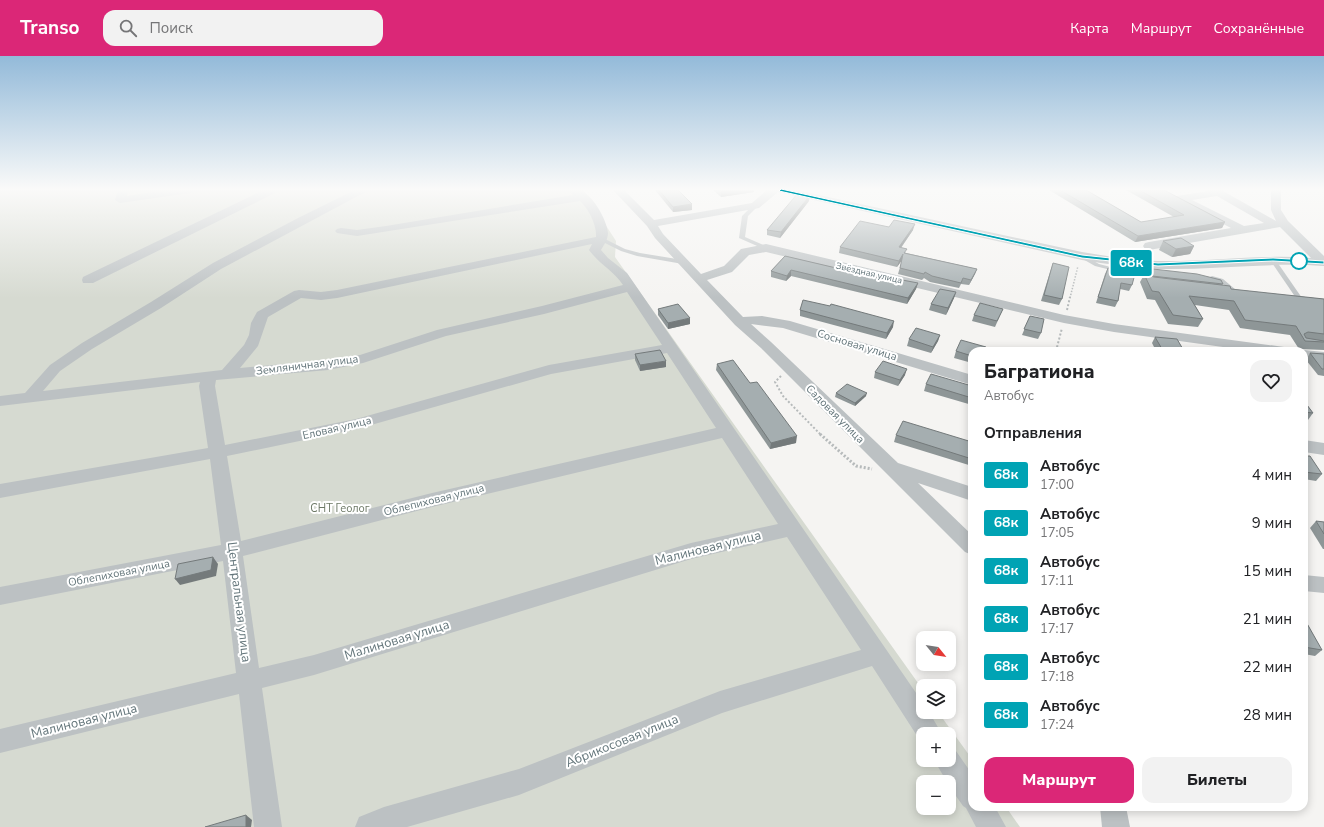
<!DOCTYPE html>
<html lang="ru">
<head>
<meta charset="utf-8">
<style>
	body { margin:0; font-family:"Nunito Sans",sans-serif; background:#f2f2f2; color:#202124; height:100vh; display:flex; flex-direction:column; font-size:15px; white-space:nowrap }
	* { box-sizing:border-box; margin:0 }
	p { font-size:13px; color:#757577 }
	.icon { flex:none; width:22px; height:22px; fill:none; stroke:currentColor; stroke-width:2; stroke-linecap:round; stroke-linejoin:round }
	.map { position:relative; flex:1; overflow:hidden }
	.side { position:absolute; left:968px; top:291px; width:340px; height:464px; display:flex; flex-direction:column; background:#fff; border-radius:12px; box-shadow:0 2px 10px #0003 }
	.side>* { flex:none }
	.badge { padding:0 8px; border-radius:3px; font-size:14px; line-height:26px }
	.needle { width:26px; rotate:120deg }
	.tools { position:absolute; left:916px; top:575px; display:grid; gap:8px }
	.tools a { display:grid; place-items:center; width:40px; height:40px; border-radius:8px; background:#fff; box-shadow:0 2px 10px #0003; font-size:20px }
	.map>.badge { position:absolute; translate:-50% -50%; box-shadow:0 0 0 2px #fff }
	h2 { padding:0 16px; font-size:15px; line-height:36px }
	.round { display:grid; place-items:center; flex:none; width:42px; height:42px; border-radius:12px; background:#f2f2f2 }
	.summary { display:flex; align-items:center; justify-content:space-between; height:68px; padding:0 16px }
	h1 { font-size:19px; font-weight:800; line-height:30px }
	.primary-button { display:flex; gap:8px; margin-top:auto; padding:8px 16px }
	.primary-button a { flex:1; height:46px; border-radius:12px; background:#db2777; color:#fff; font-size:16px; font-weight:800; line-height:46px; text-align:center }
	.primary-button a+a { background:#f2f2f2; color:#202124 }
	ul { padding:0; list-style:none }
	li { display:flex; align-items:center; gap:12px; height:48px; padding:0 16px }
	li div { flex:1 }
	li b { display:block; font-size:15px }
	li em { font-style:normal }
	li .badge { min-width:44px; font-weight:700; text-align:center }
	header { display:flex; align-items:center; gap:24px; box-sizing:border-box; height:56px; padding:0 20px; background:#db2777; color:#fff }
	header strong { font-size:19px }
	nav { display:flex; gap:22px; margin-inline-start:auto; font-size:14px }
	.search { width:280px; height:36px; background:#f2f2f2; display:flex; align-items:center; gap:10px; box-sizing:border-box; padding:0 14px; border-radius:12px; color:#757577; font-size:15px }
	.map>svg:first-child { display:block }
	.green { fill:#d6dad1; fill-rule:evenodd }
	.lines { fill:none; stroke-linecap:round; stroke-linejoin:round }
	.path-far2 { stroke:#b6babb; stroke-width:1.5; stroke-dasharray:1.5 1.5; stroke-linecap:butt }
	.path-far1 { stroke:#b6babb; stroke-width:2; stroke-dasharray:2 2; stroke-linecap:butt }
	.path { stroke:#b6babb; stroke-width:3; stroke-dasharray:2 2; stroke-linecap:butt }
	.service { fill:#bcc1c3; fill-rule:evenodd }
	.minor { fill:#bcc1c3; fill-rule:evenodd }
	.wall { fill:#8e9697 }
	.shaded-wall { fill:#747a7b }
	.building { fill:#a5aeb0; stroke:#747a7b }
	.line { fill:#00a3b4; stroke:#fff }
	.stop-dot { fill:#fff; stroke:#00a3b4; stroke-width:2 }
	.labels { text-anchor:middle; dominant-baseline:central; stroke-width:4; stroke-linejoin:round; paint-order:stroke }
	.far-street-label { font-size:9px; fill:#63757a; stroke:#fff }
	.street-label { font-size:11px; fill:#63757a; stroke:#fff }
	.park-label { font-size:11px; fill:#6c7865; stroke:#fff }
	.near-street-label { font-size:13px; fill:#63757a; stroke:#fff }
</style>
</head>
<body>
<header>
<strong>Transo</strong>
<div class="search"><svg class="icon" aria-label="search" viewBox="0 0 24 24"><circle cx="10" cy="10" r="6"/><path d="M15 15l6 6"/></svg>Поиск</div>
<nav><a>Карта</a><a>Маршрут</a><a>Сохранённые</a></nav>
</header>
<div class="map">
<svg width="1324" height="771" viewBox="0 0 1324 771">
	<rect width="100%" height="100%" fill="#f5f4f2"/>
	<!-- green -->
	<path class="green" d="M0 134H583L616 185 615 201 923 634V656H938L972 703V751H1006L1020 771H0ZM923 678H949V704H923ZM923 726H949V752H923Z"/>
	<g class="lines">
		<!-- path-far2 -->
		<path class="path-far2" d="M1070 242 1078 210"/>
		<!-- path-far1 -->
		<g class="path-far1">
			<path d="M1067 254 1070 241"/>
			<path d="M1056 295 1062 272"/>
			<path d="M781 320 775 326 783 340 821 379"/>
		</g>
		<!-- path -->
		<path class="path" d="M820 378 856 410 872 413"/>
		<!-- service -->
		<g class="service">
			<path d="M753 149 758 150 748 160 745 181 768 191V193H764L739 182 742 160Z"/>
			<path d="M601 181 625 193 640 197 683 204 686 206 683 208 637 200 621 195 599 184 598 183Z"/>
			<path d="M1083 199 1099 208 1130 216 1127 218 1095 210 1081 202V200Z"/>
			<path d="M1273 202 1275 203 1302 242 1301 243 1299 244 1296 242 1270 204Z"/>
			<path d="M1212 220 1223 223 1236 234 1235 235H1231L1219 225 1210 223V221Z"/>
		</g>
		<!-- minor -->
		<g class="minor">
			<path d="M118 134H128L127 140 167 134H195L190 137 120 147 115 144Z"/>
			<path d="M264 134H278L277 136 93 227H83L82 224 83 221Z"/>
			<path d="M355 134H369L221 213 161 252 92 293 60 315 43 335 222 314 244 289 249 279 251 267 257 256 294 235 299 234 321 236 337 234 596 181C597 169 588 152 580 145L357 180 337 177 335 175 337 173 341 172 357 174 386 170 573 139 567 134C571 134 576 133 579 134 592 137 607 164 608 177 608 183 604 189 601 194L608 202 627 217 923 647V656H929L942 678H923V687L921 686 872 610 722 657 519 739 407 771H355L359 761 384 751 519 713 720 635 861 594 787 481 691 503 314 619 262 632 282 771H254L239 638 0 697V673L236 617 223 505 0 549V531L221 489 210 403 0 442V428L208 392 199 330 200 326 0 350V340L25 337 50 309 82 287 151 246 213 207 300 161ZM592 188 589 194C599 208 614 215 623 229L542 250 437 274 360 299 328 304 240 312 258 290 268 261 301 242 321 244 337 242ZM627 236 662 289 549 309 356 363 225 389 215 330 216 324 328 314 363 307 446 280 544 258ZM667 297 716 372 432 437 241 485 227 400 357 373 551 318ZM722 382 778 468 691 487 314 599 259 612 243 500 432 451Z"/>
			<path d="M613 134H624L654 164 752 147 767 134H796L1082 196C1107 200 1133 205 1158 205 1209 206 1260 198 1311 202L1280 171 1149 194 1145 193 1143 190 1145 187 1149 186 1231 172 1177 144 1176 142 1177 140 1209 135 1208 134 1223 135 1276 165 1271 154V134H1281V154L1288 165 1324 200V210C1269 206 1214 214 1158 213 1133 212 1107 208 1082 204L778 136 759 152 658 170 663 178 701 218 724 210 741 193 766 188 1064 259 1114 268 1284 291 1289 292 1291 295H1252L1114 276 1064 267 766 196 749 199 732 216 707 224 743 261 762 260 790 265 972 319V329L783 272 751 268 771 286 898 407 972 431V445L918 427 972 479V499L965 496 761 292 735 269 655 182 647 170ZM1217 140 1264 167 1244 170 1192 144Z"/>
			<path d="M1304 294 1324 296V304L1304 302V295H1299Z"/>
			<path d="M1304 384 1324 387V399L1304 396Z"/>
			<path d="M1304 519 1324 521V537L1304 535Z"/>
			<path d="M949 692 956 695 972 718V751H995L1006 771H976L966 752 963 750 949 730V726H947L934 704H949Z"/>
			<path d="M1100 751H1126L1130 771H1102Z"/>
		</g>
	</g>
	<!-- wall -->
	<g class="wall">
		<path d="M655 134H678L692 154 673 156Z"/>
		<path d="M713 134H754V136L721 141Z"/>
		<path d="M1049 134H1086L1141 166 1174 161 1126 134H1164L1225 166 1222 172 1135 186Z"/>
		<path d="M809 145 780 182 767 179V174Z"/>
		<path d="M889 171 913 174 901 192 906 197 977 213 975 218 969 229 961 228 959 232 930 226 924 222 922 224 898 218 902 204 897 211 839 197 840 191Z"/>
		<path d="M1163 185 1194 190 1190 198 1172 201 1159 194Z"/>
		<path d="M785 200 896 226 918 227 916 233 907 248 791 220 786 225 771 221V215Z"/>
		<path d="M1053 207 1062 243 1059 249 1041 245 1051 213Z"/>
		<path d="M1108 212 1132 229 1129 235 1120 233 1118 245 1115 251 1096 247 1105 218Z"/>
		<path d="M1144 212 1223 228 1222 229 1231 233 1324 243V294L1299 293 1290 279 1240 272 1229 254 1195 249 1203 263 1198 271 1168 268 1155 244 1147 243 1140 226 1144 219 1142 215Z"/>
		<path d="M956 236 954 242 946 259 929 254 931 248Z"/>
		<path d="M658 253 690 268 668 273 658 259Z"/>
		<path d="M1003 253 995 271 972 265 974 259Z"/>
		<path d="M800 254 893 271 886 283 800 260Z"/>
		<path d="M1030 260 1041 277 1038 283 1022 279Z"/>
		<path d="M940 279 938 285 931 297 907 290 909 283Z"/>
		<path d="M1155 281 1184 295H1156L1152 287Z"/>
		<path d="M956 295H972V307L954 302Z"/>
		<path d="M1310 297 1324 298V320L1318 319 1306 304Z"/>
		<path d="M635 298 666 311 640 315 635 304Z"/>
		<path d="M717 308 750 327 796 387 770 393 716 314Z"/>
		<path d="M875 316 905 319 898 330 874 322Z"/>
		<path d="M926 328 972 330V349L924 335Z"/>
		<path d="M836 337 866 340 855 350 835 341Z"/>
		<path d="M1304 345 1313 357 1308 364 1304 363Z"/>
		<path d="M896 379 972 386V410L894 386Z"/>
		<path d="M1304 400 1322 418 1316 425 1304 423Z"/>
		<path d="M1316 465 1324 466V493H1323L1310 472Z"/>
		<path d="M1304 564 1322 594 1315 600 1304 598Z"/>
	</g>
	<!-- shaded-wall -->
	<g class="shaded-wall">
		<path d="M721 134H754V136L721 141Z"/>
		<path d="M810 139 809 145 780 182 781 176Z"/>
		<path d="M692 148V154L673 156V151Z"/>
		<path d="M1225 166 1222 172 1135 186 1138 180Z"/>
		<path d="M915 168 913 174 897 197 899 191Z"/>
		<path d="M1194 190 1190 198 1172 201 1176 193Z"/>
		<path d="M903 198 902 204 897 211 899 205Z"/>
		<path d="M977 213 975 218 969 229 971 224Z"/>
		<path d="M791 214V220L786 225 787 220Z"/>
		<path d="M918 227 916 233 907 248 908 242Z"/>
		<path d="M956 236 954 242 946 259 948 252Z"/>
		<path d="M690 262V268L668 273V267Z"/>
		<path d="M894 265 893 271 886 283 887 277Z"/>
		<path d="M940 279 938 285 931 297 933 291Z"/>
		<path d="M666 305V311L640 315V309Z"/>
		<path d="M907 313 905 319 898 330 900 324Z"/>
		<path d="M867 337 866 340 855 350V347Z"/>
		<path d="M797 380 796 387 770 393 771 387Z"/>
		<path d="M213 501 218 508 216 520 180 529 175 523Z"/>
		<path d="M246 759 252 764 251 771H246Z"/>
	</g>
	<!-- building -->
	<g class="building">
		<path d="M659 134H678L692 148 673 151Z"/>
		<path d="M1060 134H1086L1141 166 1184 159 1139 134H1164L1225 166 1138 180Z"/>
		<path d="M798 137 810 139 781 176 767 174Z"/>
		<path d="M894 164 915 168 899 191 907 193 904 197 977 213 971 224 963 222 961 227 932 220 925 216 924 218 900 212 903 198 899 205 840 191 860 165 889 171Z"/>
		<path d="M1181 182 1194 190 1176 193 1163 185Z"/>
		<path d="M785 200 896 226 897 223 918 227 908 242 791 214 787 220 771 215Z"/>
		<path d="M1053 207 1069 211 1062 243 1044 239Z"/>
		<path d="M1108 212 1135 218 1132 229 1121 227 1118 245 1098 241Z"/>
		<path d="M1144 212 1197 218 1221 224 1223 228 1152 220H1151L1146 219Z"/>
		<path d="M1144 218 1154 221 1230 230 1231 233 1324 243V278L1308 276 1304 278 1306 282 1324 285V286L1305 285 1296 270 1245 264 1234 245 1189 240 1203 263 1173 259 1159 236 1152 235Z"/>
		<path d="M940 233 956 236 948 252 931 248Z"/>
		<path d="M803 244 830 250 831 248 894 265 887 277 800 254Z"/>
		<path d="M980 247 1003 253 997 265 974 259Z"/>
		<path d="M678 248 690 262 668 267 658 253Z"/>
		<path d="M1030 260 1044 263 1041 277 1024 273Z"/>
		<path d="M916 272 940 279 933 291 909 283Z"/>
		<path d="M1155 281 1177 283 1184 295 1162 293Z"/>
		<path d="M961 284 986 291 984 295H972V300L956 295Z"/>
		<path d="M660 294 666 305 640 309 635 298Z"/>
		<path d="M1206 294 1216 295H1206Z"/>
		<path d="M1310 297 1324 298V313H1322Z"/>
		<path d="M733 304 750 327 757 326 797 380 771 387 717 308Z"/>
		<path d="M883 305 907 313 900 324 875 316Z"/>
		<path d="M931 318 972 330V342L926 328Z"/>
		<path d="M847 328 867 337 855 347 836 337Z"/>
		<path d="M1304 345 1313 357 1304 356Z"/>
		<path d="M903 365 972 386V403L896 379Z"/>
		<path d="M1304 400H1310L1322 418 1304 416Z"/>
		<path d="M1316 465 1324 466V478Z"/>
		<path d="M213 501 211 514 175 523 178 508Z"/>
		<path d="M1304 564H1305L1322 594 1304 591Z"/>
		<path d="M246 759V771H205Z"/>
	</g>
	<!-- sky -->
	<linearGradient id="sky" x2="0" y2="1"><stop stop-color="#93bad9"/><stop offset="0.55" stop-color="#fafaf9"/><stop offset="1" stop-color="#fafaf9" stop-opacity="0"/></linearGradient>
	<rect width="1324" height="242" fill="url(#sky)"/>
	<!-- line -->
	<path class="line" d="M781 133 1082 199 1158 207 1273 202 1324 205V208L1273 205 1158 210 1082 202 779 135Z"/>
	<!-- markers -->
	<circle class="stop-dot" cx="1299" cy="205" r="8"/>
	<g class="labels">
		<!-- far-street labels -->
		<g class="far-street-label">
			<text transform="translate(869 217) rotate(13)">Звёздная улица</text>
		</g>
		<!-- street labels -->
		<g class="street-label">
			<text transform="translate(857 289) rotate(17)">Сосновая улица</text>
			<text transform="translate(307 309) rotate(-7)">Земляничная улица</text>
			<text transform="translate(835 358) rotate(45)">Садовая улица</text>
			<text transform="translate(337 372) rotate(-13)">Еловая улица</text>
			<text transform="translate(434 444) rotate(-14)">Облепиховая улица</text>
			<text transform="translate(119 517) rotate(-11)">Облепиховая улица</text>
		</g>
		<!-- park labels -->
		<g class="park-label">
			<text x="340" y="452">СНТ Геолог</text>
		</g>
		<!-- near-street labels -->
		<g class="near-street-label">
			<text transform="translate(708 492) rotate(-14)">Малиновая улица</text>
			<text transform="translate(239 546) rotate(83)">Центральная улица</text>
			<text transform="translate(397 584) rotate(-17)">Малиновая улица</text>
			<text transform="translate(84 665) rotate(-14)">Малиновая улица</text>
			<text transform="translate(622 685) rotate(-22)">Абрикосовая улица</text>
		</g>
	</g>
</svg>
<div class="tools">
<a><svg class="needle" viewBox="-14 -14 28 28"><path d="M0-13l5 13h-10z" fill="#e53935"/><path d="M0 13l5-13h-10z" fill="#757577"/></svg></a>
<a><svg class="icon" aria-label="layers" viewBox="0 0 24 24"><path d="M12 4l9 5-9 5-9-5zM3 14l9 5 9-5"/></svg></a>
<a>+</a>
<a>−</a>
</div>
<b class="badge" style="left:1131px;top:207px;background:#00a3b4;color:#fff">68к</b>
<section class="side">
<div class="summary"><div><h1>Багратиона</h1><p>Автобус</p></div><a class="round"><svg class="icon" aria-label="heart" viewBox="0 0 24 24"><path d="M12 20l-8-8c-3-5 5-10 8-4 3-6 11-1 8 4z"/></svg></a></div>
<h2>Отправления</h2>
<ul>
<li><span class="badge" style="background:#00a3b4;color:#fff">68к</span><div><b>Автобус</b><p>17:00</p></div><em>4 мин</em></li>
<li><span class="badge" style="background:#00a3b4;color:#fff">68к</span><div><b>Автобус</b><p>17:05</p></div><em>9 мин</em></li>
<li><span class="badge" style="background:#00a3b4;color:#fff">68к</span><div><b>Автобус</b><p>17:11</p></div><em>15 мин</em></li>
<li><span class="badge" style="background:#00a3b4;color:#fff">68к</span><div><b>Автобус</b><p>17:17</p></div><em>21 мин</em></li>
<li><span class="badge" style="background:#00a3b4;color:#fff">68к</span><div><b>Автобус</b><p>17:18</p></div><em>22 мин</em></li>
<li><span class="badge" style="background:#00a3b4;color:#fff">68к</span><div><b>Автобус</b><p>17:24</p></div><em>28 мин</em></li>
</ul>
<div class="primary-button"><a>Маршрут</a><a>Билеты</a></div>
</section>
</div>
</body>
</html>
